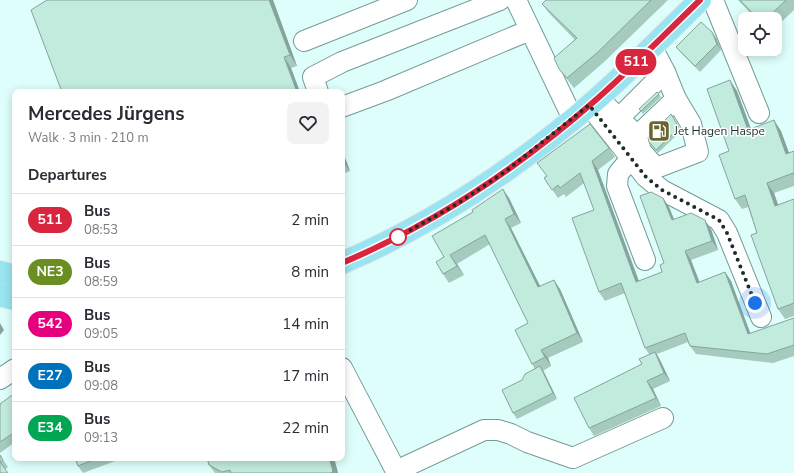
<!DOCTYPE html>
<html lang="en">
<head>
<meta charset="utf-8">
<style>
	body { margin:0; font-family:"Nunito Sans",sans-serif; background:#f2f2f3; color:#2b2b33; height:100vh; display:flex; flex-direction:column; font-size:15px; white-space:nowrap }
	* { box-sizing:border-box; margin:0 }
	p { font-size:13px; color:#7c7c81 }
	.icon { flex:none; width:22px; height:22px; fill:none; stroke:currentColor; stroke-width:2; stroke-linecap:round; stroke-linejoin:round }
	.map { position:relative; flex:1; overflow:hidden }
	.details { position:absolute; left:12px; top:89px; width:333px; height:372px; display:flex; flex-direction:column; background:#fff; border-radius:8px; box-shadow:0 2px 10px #0003 }
	.details>* { flex:none }
	.badge { padding:0 8px; border-radius:13px; font-size:14px; line-height:26px }
	.tools { position:absolute; left:738px; top:12px; display:grid; gap:8px }
	.tools a { display:grid; place-items:center; width:44px; height:44px; border-radius:8px; background:#fff; box-shadow:0 2px 10px #0003; font-size:20px }
	.you { position:absolute; width:20px; height:20px; margin:-10px; border:3px solid #fff; border-radius:50%; background:#1a73e8; box-shadow:0 0 0 6px #1a73e833 }
	.map>.badge { position:absolute; translate:-50% -50%; box-shadow:0 0 0 2px #fff }
	h2 { padding:0 16px; font-size:15px; line-height:36px }
	.round { display:grid; place-items:center; flex:none; width:42px; height:42px; border-radius:8px; background:#f2f2f3 }
	.overview { display:flex; align-items:center; justify-content:space-between; height:68px; padding:0 16px }
	h1 { font-size:19px; font-weight:700; line-height:30px }
	ul { padding:0; list-style:none }
	li { display:flex; align-items:center; gap:12px; height:52px; padding:0 16px; border-top:1px solid #e1e1e2 }
	li div { flex:1 }
	li b { display:block; font-size:15px }
	li em { font-style:normal }
	li .badge { min-width:44px; font-weight:700; text-align:center }
	.map>svg:first-child { display:block }
	.lines { fill:none; stroke-linecap:round; stroke-linejoin:round }
	.minor-casing { stroke:#759a98; stroke-width:22 }
	.major-casing { stroke:#e4e6e6; stroke-width:24 }
	.minor { stroke:#fff; stroke-width:20 }
	.major { stroke:#99e4f1; stroke-width:22 }
	.wall { fill:#a5cabe }
	.shaded-wall { fill:#86a49b }
	.building { fill:#c0ebdd; stroke:#86a49b }
	.line-casing { stroke:#fff; stroke-width:9 }
	.line { stroke:#d7263d; stroke-width:6 }
	.walk { stroke:#1e2d2c; stroke-width:4; stroke-dasharray:0 7.2 }
	.stop-dot { fill:#fff; stroke:#d7263d; stroke-width:2 }
	.labels { text-anchor:middle; dominant-baseline:central; stroke-width:3; stroke-linejoin:round; paint-order:stroke }
	.poi-label { font-size:12px; fill:#1e2d2c; stroke:#fff; text-anchor:start }
</style>
</head>
<body>
<div class="map">
<svg width="794" height="473" viewBox="0 0 794 473">
	<rect width="100%" height="100%" fill="#defefc"/>
	<g class="lines">
		<!-- minor casing -->
		<g class="minor-casing">
			<g id="minor">
				<path d="M516 0 573 119"/>
				<path d="M713 0 759 113"/>
				<path d="M304 41 407 0"/>
				<path d="M318 92 313 77 342 62 500 0"/>
				<path d="M598 98 637 136 641 151 656 168 698 152 691 124 676 99 665 72 652 47"/>
				<path d="M589 105 646 177 662 190 719 220 727 233 761 317"/>
				<path d="M342 107 385 91 530 30"/>
				<path d="M619 118 665 72"/>
				<path d="M637 136 676 99"/>
				<path d="M631 158 618 174 617 186 645 260"/>
				<path d="M342 368 396 471 401 473"/>
				<path d="M0 379 15 369"/>
				<path d="M396 471 484 430H498L511 434 527 442 573 458 663 418"/>
			</g>
		</g>
		<!-- major casing -->
		<g class="major-casing">
			<g id="major">
				<path d="M342 263C436 223 521 165 598 98 633 67 666 33 700 0"/>
				<path d="M0 272 15 276"/>
				<path d="M0 295 15 299"/>
			</g>
		</g>
		<!-- minor -->
		<use href="#minor" class="minor"/>
		<!-- major -->
		<use href="#major" class="major"/>
	</g>
	<!-- wall -->
	<g class="wall">
		<path d="M273 0 297 66 291 68 300 92H62Z"/>
		<path d="M546 0H668L604 62 574 88 559 69 575 40 549 13 542 4Z"/>
		<path d="M738 0H794V10L775 28V19H756Z"/>
		<path d="M716 38 721 50 700 72 681 53 676 47Z"/>
		<path d="M737 91 751 129 781 131 789 153 794 151V186L774 193 778 205 794 199V316L785 319 778 309 757 233 748 207 742 209 735 199 729 151Z"/>
		<path d="M659 94 661 97 643 114 639 109Z"/>
		<path d="M671 114 681 131 658 153 649 142Z"/>
		<path d="M609 148 615 157 598 170 639 281 662 272 664 263 663 198 669 207 674 220 711 229 718 250 691 260 699 282 725 272 731 281 750 334 794 318V356L773 363 696 354 690 346 688 342 657 354 660 360 670 381 653 389 661 406 594 436 589 428 649 354 645 348 625 293 605 301 599 292 594 210 584 183 566 197 564 194 558 198 544 178 546 176Z"/>
		<path d="M342 150 350 171 342 174Z"/>
		<path d="M509 198 521 223 511 228 540 286 560 289 583 342 548 358 551 366 543 371 557 399 517 419 513 413 522 380 535 369 532 364 528 323 490 244 457 264 464 275 449 283 443 274 444 257Z"/>
		<path d="M15 393V442L0 453V404Z"/>
		<path d="M0 455 8 467 0 473Z"/>
		<path d="M75 458H117L118 460 83 473 78 466Z"/>
		<path d="M207 458H334L338 473H215L209 465Z"/>
	</g>
	<!-- shaded-wall -->
	<g class="shaded-wall">
		<path d="M269 0H273L297 66 290 55Z"/>
		<path d="M712 32 716 38 721 50 717 44Z"/>
		<path d="M284 57 291 68 300 92H297Z"/>
		<path d="M730 80 737 91 755 140 748 130Z"/>
		<path d="M774 120 781 131 793 164 786 154Z"/>
		<path d="M342 150 350 171 342 160Z"/>
		<path d="M592 161 598 170 642 290 636 282Z"/>
		<path d="M767 183 774 193 782 216 775 206Z"/>
		<path d="M503 189 509 198 521 223 514 214Z"/>
		<path d="M663 198 669 207 678 229 672 220Z"/>
		<path d="M505 219 511 228 545 296 538 287Z"/>
		<path d="M705 220 711 229 718 250 712 241Z"/>
		<path d="M685 251 691 260 703 291 697 283Z"/>
		<path d="M450 255 457 264 464 275 457 266Z"/>
		<path d="M725 272 731 281 754 343 748 334Z"/>
		<path d="M554 280 560 289 583 342 577 333Z"/>
		<path d="M0 323 4 330 0 335Z"/>
		<path d="M541 350 548 358 551 366 545 357Z"/>
		<path d="M655 352 660 360 670 381 664 373Z"/>
		<path d="M540 366 544 372 557 399 553 393Z"/>
		<path d="M647 381 653 389 661 406 656 398Z"/>
		<path d="M329 458H334L338 473H331Z"/>
	</g>
	<!-- building -->
	<g class="building">
		<path d="M47 0H269L290 55 284 57 297 92H62L31 10Z"/>
		<path d="M546 0H651L598 52 567 78 559 69 554 58 577 38 542 4Z"/>
		<path d="M740 0H786L766 19H758Z"/>
		<path d="M701 22 712 32 717 44 695 66 676 47Z"/>
		<path d="M730 80 748 130 774 120 786 154 794 151V175L793 173 767 183 775 206 794 199V303L778 309 751 235 757 233 745 195 735 199 719 155 729 151 707 89Z"/>
		<path d="M657 92 659 94 641 111 639 109Z"/>
		<path d="M671 114 679 128 656 150 649 142 648 137Z"/>
		<path d="M590 124 609 148 592 161 636 282 662 272 660 265 664 263 640 196 651 192 663 198 672 220 691 213 705 220 712 241 685 251 697 283 725 272 748 334 794 318V345L767 354 690 346 685 333 645 348 621 283 599 292 572 218 594 210 580 173 560 188 558 185 552 190 544 178 547 176 537 163Z"/>
		<path d="M503 189 514 214 505 219 538 287 554 280 577 333 541 350 545 357 532 364 515 330 528 323 485 235 450 255 457 266 443 274 436 262 444 257 432 236 473 212 472 210Z"/>
		<path d="M655 352 664 373 647 381 656 398 589 428 574 398 642 364 639 359Z"/>
		<path d="M540 366 553 393 513 413 502 390 522 380 525 374Z"/>
		<path d="M15 393V432L0 442V404Z"/>
		<path d="M0 455 3 460 0 462 8 473H0Z"/>
		<path d="M75 458H98L78 466Z"/>
		<path d="M207 458H329L333 471 331 473H231L230 470 222 472 209 465Z"/>
	</g>
	<g class="lines">
		<!-- line casing -->
		<g class="line-casing">
			<path id="line" d="M342 263C436 223 521 166 598 98 633 67 666 33 700 0"/>
		</g>
		<!-- line -->
		<use href="#line" class="line"/>
		<!-- walk -->
		<path class="walk" d="M398 237 457 204 506 171 589 105 646 177 662 190 719 220 727 233 755 303"/>
	</g>
	<!-- icons -->
	<defs>
		<g id="fuel-square" transform="scale(1.15)"><rect x="-9" y="-9" width="18" height="18" rx="4" fill="#6b6431" stroke="#fff"/><path d="M-5.5-6h7V0h2V4h1.3V-2.5L3-4.5l.8-.8L6-3V5H2.5V1h-1V6h-7ZM-4.2-4.7v3.2H.2V-4.7Z" fill="#fff"/></g>
	</defs>
	<g fill-rule="evenodd">
		<use href="#fuel-square" x="659" y="131"/>
	</g>
	<!-- markers -->
	<circle class="stop-dot" cx="398" cy="237" r="8"/>
	<g class="labels">
		<!-- poi labels -->
		<g class="poi-label">
			<text x="674" y="131">Jet Hagen Haspe</text>
		</g>
	</g>
</svg>
<div class="tools">
<a><svg class="icon" aria-label="locate" viewBox="0 0 24 24"><circle cx="12" cy="12" r="6"/><path d="M12 2v4M12 18v4M2 12h4M18 12h4"/></svg></a>
</div>
<div class="you" style="left:755px;top:303px"></div>
<b class="badge" style="left:636px;top:62px;background:#d7263d;color:#fff">511</b>
<section class="details">
<div class="overview"><div><h1>Mercedes Jürgens</h1><p>Walk · 3 min · 210 m</p></div><a class="round"><svg class="icon" aria-label="heart" viewBox="0 0 24 24"><path d="M12 20l-8-8c-3-5 5-10 8-4 3-6 11-1 8 4z"/></svg></a></div>
<h2>Departures</h2>
<ul>
<li><span class="badge" style="background:#d7263d;color:#fff">511</span><div><b>Bus</b><p>08:53</p></div><em>2 min</em></li>
<li><span class="badge" style="background:#6b8e23;color:#fff">NE3</span><div><b>Bus</b><p>08:59</p></div><em>8 min</em></li>
<li><span class="badge" style="background:#e6007e;color:#fff">542</span><div><b>Bus</b><p>09:05</p></div><em>14 min</em></li>
<li><span class="badge" style="background:#0072bc;color:#fff">E27</span><div><b>Bus</b><p>09:08</p></div><em>17 min</em></li>
<li><span class="badge" style="background:#00a651;color:#fff">E34</span><div><b>Bus</b><p>09:13</p></div><em>22 min</em></li>
</ul>
</section>
</div>
</body>
</html>
